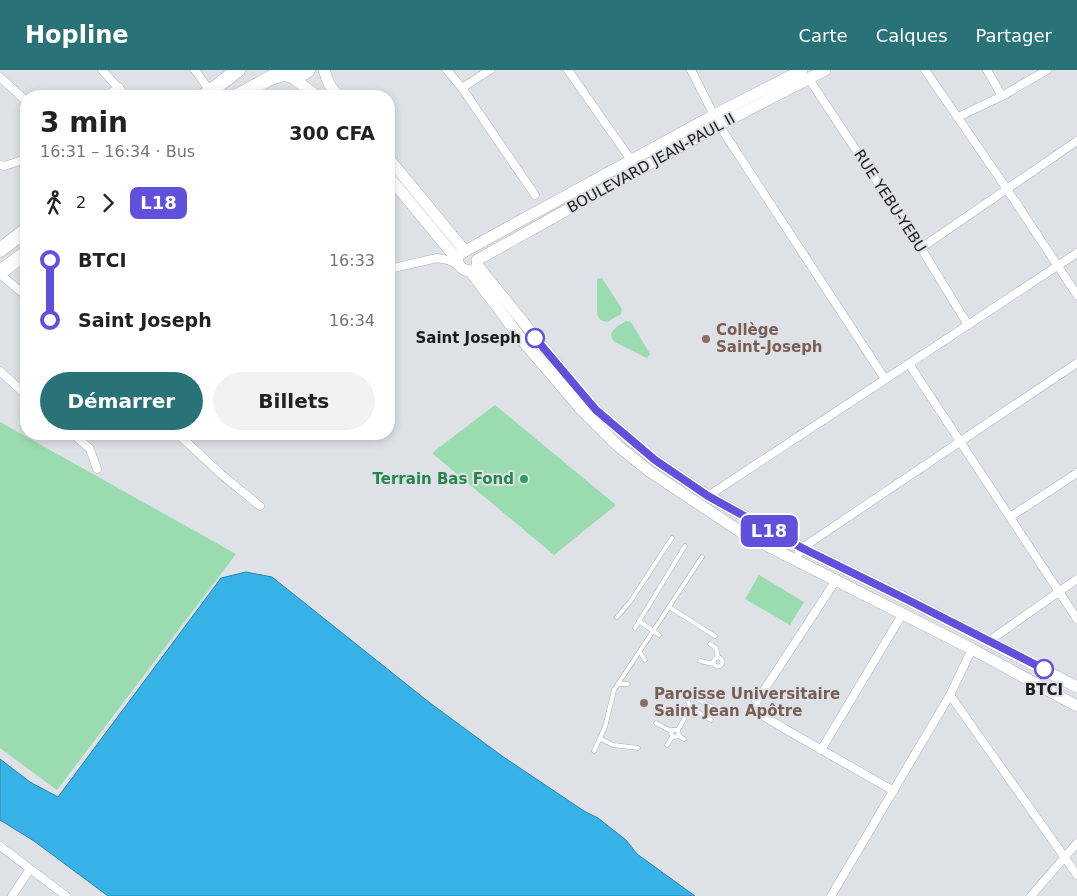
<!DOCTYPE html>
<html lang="fr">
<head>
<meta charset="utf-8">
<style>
	body { margin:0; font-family:"DejaVu Sans",sans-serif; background:#f2f2f2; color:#222; height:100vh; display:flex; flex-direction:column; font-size:19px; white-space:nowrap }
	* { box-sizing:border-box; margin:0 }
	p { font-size:16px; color:#767676 }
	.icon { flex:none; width:28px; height:28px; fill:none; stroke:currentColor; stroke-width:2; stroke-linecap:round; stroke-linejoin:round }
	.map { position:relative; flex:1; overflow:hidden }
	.details { position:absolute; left:20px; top:20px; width:375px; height:350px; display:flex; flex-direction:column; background:#fff; border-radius:20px; box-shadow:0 2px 8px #0003 }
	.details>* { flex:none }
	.badge { padding:0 10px; border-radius:8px; font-size:18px; line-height:32px }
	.map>.badge { position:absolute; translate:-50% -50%; box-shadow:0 0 0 2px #fff }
	.legs { display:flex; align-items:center; gap:8px; height:55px; padding:0 20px; font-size:16px }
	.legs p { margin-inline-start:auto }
	.head { display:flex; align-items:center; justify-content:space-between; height:85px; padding:0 20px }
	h1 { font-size:28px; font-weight:700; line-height:38px }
	.button { display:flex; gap:10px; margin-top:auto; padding:10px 20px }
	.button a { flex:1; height:58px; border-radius:30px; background:#287278; color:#fff; font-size:20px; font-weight:700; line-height:58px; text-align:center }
	.button a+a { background:#f2f2f2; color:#222 }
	ul { padding:0 20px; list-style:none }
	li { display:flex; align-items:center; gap:18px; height:60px; font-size:19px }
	li i { display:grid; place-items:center; width:8px; height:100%; margin:0 6px; background:currentColor }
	li i::after { content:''; width:12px; height:12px; margin:-6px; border:4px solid; border-radius:50%; background:#fff }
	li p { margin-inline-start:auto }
	li:first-child i { background:linear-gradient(#0000 50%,currentColor 0) }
	li:last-child i { background:linear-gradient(currentColor 50%,#0000 0) }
	header { display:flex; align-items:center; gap:30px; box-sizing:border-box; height:70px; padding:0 25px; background:#287278; color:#fff }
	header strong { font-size:24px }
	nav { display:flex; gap:28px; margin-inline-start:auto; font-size:18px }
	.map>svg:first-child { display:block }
	.green { fill:#9adcaf }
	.water { fill:#36b2e6; stroke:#2e85aa }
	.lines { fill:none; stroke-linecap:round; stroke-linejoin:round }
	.service-casing { stroke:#b0b2b7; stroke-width:5 }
	.minor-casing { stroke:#b0b2b7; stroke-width:9 }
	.secondary-casing { stroke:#b0b2b7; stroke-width:12 }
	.trunk-casing { stroke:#b0b2b7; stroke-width:15 }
	.service { stroke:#fff; stroke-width:4 }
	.minor { stroke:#fff; stroke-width:8 }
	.secondary { stroke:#fff; stroke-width:11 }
	.trunk { stroke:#fff; stroke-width:14 }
	.line-1-casing { stroke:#fff; stroke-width:11 }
	.line-1 { stroke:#6050dc; stroke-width:8 }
	.stop-1-dot { fill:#fff; stroke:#6050dc; stroke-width:2.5 }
	.education-dot { fill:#8d6e63; stroke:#dee1e6; stroke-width:2 }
	.leisure-dot { fill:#2e9e5b; stroke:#dee1e6; stroke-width:2 }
	.labels { text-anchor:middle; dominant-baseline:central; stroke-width:4; stroke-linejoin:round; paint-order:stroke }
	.street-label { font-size:15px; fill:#1b1c1e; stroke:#dee1e6 }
	.education-label { font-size:15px; font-weight:bold; fill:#785e54; stroke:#dee1e6; text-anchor:start }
	.stop-label { font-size:15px; font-weight:bold; fill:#1b1c1e; stroke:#dee1e6; text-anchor:end }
	.leisure-label { font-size:15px; font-weight:bold; fill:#27864d; stroke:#dee1e6; text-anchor:end }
</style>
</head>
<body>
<header>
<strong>Hopline</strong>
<nav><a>Carte</a><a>Calques</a><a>Partager</a></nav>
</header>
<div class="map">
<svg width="1077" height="826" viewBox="0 0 1077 826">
	<rect width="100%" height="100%" fill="#dee1e6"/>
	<!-- green -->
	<g class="green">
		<path d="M602 208 622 239 621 244 607 252 600 250 597 244V209Z"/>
		<path d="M626 251 631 252 650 284 647 288 615 272C605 262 618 256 626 251Z"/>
		<path d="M495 335 616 435 554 485 432 383Z"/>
		<path d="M0 352 236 484 57 720 0 678Z"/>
		<path d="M759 505 804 532 790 555 745 529Z"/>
	</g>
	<!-- water -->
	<path class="water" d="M246 502 272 507 430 633 502 686 584 741 598 748 626 770 637 784 695 826H108L34 771 0 750V689L30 712 58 727 221 508Z"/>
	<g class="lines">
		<!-- service casing -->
		<g class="service-casing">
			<g id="service">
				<path d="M669 537 715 566"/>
				<path d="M617 547 630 532 672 468"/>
				<path d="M639 551 659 565"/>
				<path d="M635 558 685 476"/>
				<path d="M710 574 716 578 718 587"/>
				<path d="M640 582 645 590"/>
				<circle cx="718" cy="592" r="4.5"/>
				<path d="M700 591 714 594"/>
				<path d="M618 614H628"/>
				<path d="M686 622C686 638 698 642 711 650"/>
				<path d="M686 622 716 640"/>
				<path d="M656 653 671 661"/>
				<path d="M678 660 691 637"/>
				<path d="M679 666 678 660H672L671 664 673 667 679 666 684 669"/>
				<path d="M601 669 613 675 638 678"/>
				<path d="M667 675 672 667"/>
				<path d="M594 681 605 657 614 620 702 487"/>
			</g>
		</g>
		<!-- minor casing -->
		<g class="minor-casing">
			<g id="minor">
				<path d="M102 0 126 26"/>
				<path d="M195 0 210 21"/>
				<path d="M447 0 462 18 535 125"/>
				<path d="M568 0 631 90"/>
				<path d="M691 0 719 55 885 309"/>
				<path d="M925 0 1007 119 1077 225"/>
				<path d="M987 0 1002 26"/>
				<path d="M0 7 26 31"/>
				<path d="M809 9 921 178 968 255"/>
				<path d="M462 18 490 0"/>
				<path d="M107 26 119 17"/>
				<path d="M958 47 1002 26 1047 0"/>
				<path d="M0 95 4 96 26 89"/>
				<path d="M921 178 1077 71"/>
				<path d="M389 199 437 188 448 190 458 195"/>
				<path d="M0 204 26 226"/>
				<path d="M909 294 1077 549"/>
				<path d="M0 301 26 325"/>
				<path d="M73 364 90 379 97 399"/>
				<path d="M178 364 221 404 260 436"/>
				<path d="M708 426 1077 183"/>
				<path d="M1010 447 1077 403"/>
				<path d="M795 490 802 478 1077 293"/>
				<path d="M836 510 753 637 757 642 785 659 894 721"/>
				<path d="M989 571 1077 509"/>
				<path d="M950 625 1077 805"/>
				<path d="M821 680 903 543"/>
				<path d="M0 776 66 826"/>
				<path d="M12 826 30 799"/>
				<path d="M831 826 950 625 972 579"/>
				<path d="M1031 826 1077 773"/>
			</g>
		</g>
		<!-- secondary casing -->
		<g class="secondary-casing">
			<g id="secondary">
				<path d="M324 0 329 14 338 26"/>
				<path d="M290 6 317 26"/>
				<path d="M389 89 465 181"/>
				<path d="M389 107 452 183C457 191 460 201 470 201"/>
				<path d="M477 190 719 55 825 0"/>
				<path d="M457 191 459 185 465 181 714 45 802 0"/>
				<path d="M477 195 578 320 596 340 655 390 708 426 802 478 910 531 1077 617"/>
				<path d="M470 201 522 270 579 337 618 376 649 401 744 464 972 579 1077 636"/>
			</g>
		</g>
		<!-- trunk casing -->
		<g class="trunk-casing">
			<g id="trunk">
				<path d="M276 1C288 6 297 8 308 0"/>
				<path d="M204 26 238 0"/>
				<path d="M237 26 270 8 283 4"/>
				<path d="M0 180 26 160"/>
				<path d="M0 202 26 183"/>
			</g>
		</g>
		<!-- service -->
		<use href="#service" class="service"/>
		<!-- minor -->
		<use href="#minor" class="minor"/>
		<!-- secondary -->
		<use href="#secondary" class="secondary"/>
		<!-- trunk -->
		<use href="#trunk" class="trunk"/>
	</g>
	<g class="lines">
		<!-- line-1 casing -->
		<g class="line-1-casing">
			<path id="line-1" d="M535 268 596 340 655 390 708 426 802 478 910 531 1044 599"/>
		</g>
		<!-- line-1 -->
		<use href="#line-1" class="line-1"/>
	</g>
	<!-- markers -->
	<g class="stop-1-dot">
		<circle cx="535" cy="268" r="9"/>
		<circle cx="1044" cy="599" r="9"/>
	</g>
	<g class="education-dot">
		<circle cx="706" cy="269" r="5"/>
		<circle cx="644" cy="633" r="5"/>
	</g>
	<circle class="leisure-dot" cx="524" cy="409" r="5"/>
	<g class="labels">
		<!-- street labels -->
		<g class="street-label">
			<text transform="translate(651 93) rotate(-29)">BOULEVARD JEAN-PAUL II</text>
			<text transform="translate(890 131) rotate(57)">RUE YEBU-YEBU</text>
		</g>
		<!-- education labels -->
		<g class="education-label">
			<text x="716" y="260">Collège<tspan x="716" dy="17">Saint-Joseph</tspan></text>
			<text x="654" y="624">Paroisse Universitaire<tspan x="654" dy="17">Saint Jean Apôtre</tspan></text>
		</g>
		<!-- stop labels -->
		<g class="stop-label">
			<text x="521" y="268">Saint Joseph</text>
			<text x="1044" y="620" text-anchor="middle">BTCI</text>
		</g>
		<!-- leisure labels -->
		<g class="leisure-label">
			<text x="514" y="409">Terrain Bas Fond</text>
		</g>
	</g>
</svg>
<b class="badge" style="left:769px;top:461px;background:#6050dc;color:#fff">L18</b>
<section class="details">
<div class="head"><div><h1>3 min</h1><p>16:31 – 16:34 · Bus</p></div><b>300 CFA</b></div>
<div class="legs"><svg class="icon" aria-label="walk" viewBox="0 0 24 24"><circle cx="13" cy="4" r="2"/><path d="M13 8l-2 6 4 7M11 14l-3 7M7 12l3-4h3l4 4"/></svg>2<svg class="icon" aria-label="forward" viewBox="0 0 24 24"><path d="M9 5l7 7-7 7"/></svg><b class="badge" style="background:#6050dc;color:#fff">L18</b></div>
<ul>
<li><i style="color:#6050dc"></i><b>BTCI</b><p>16:33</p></li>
<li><i style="color:#6050dc"></i><b>Saint Joseph</b><p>16:34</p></li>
</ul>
<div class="button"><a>Démarrer</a><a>Billets</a></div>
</section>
</div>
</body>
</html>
